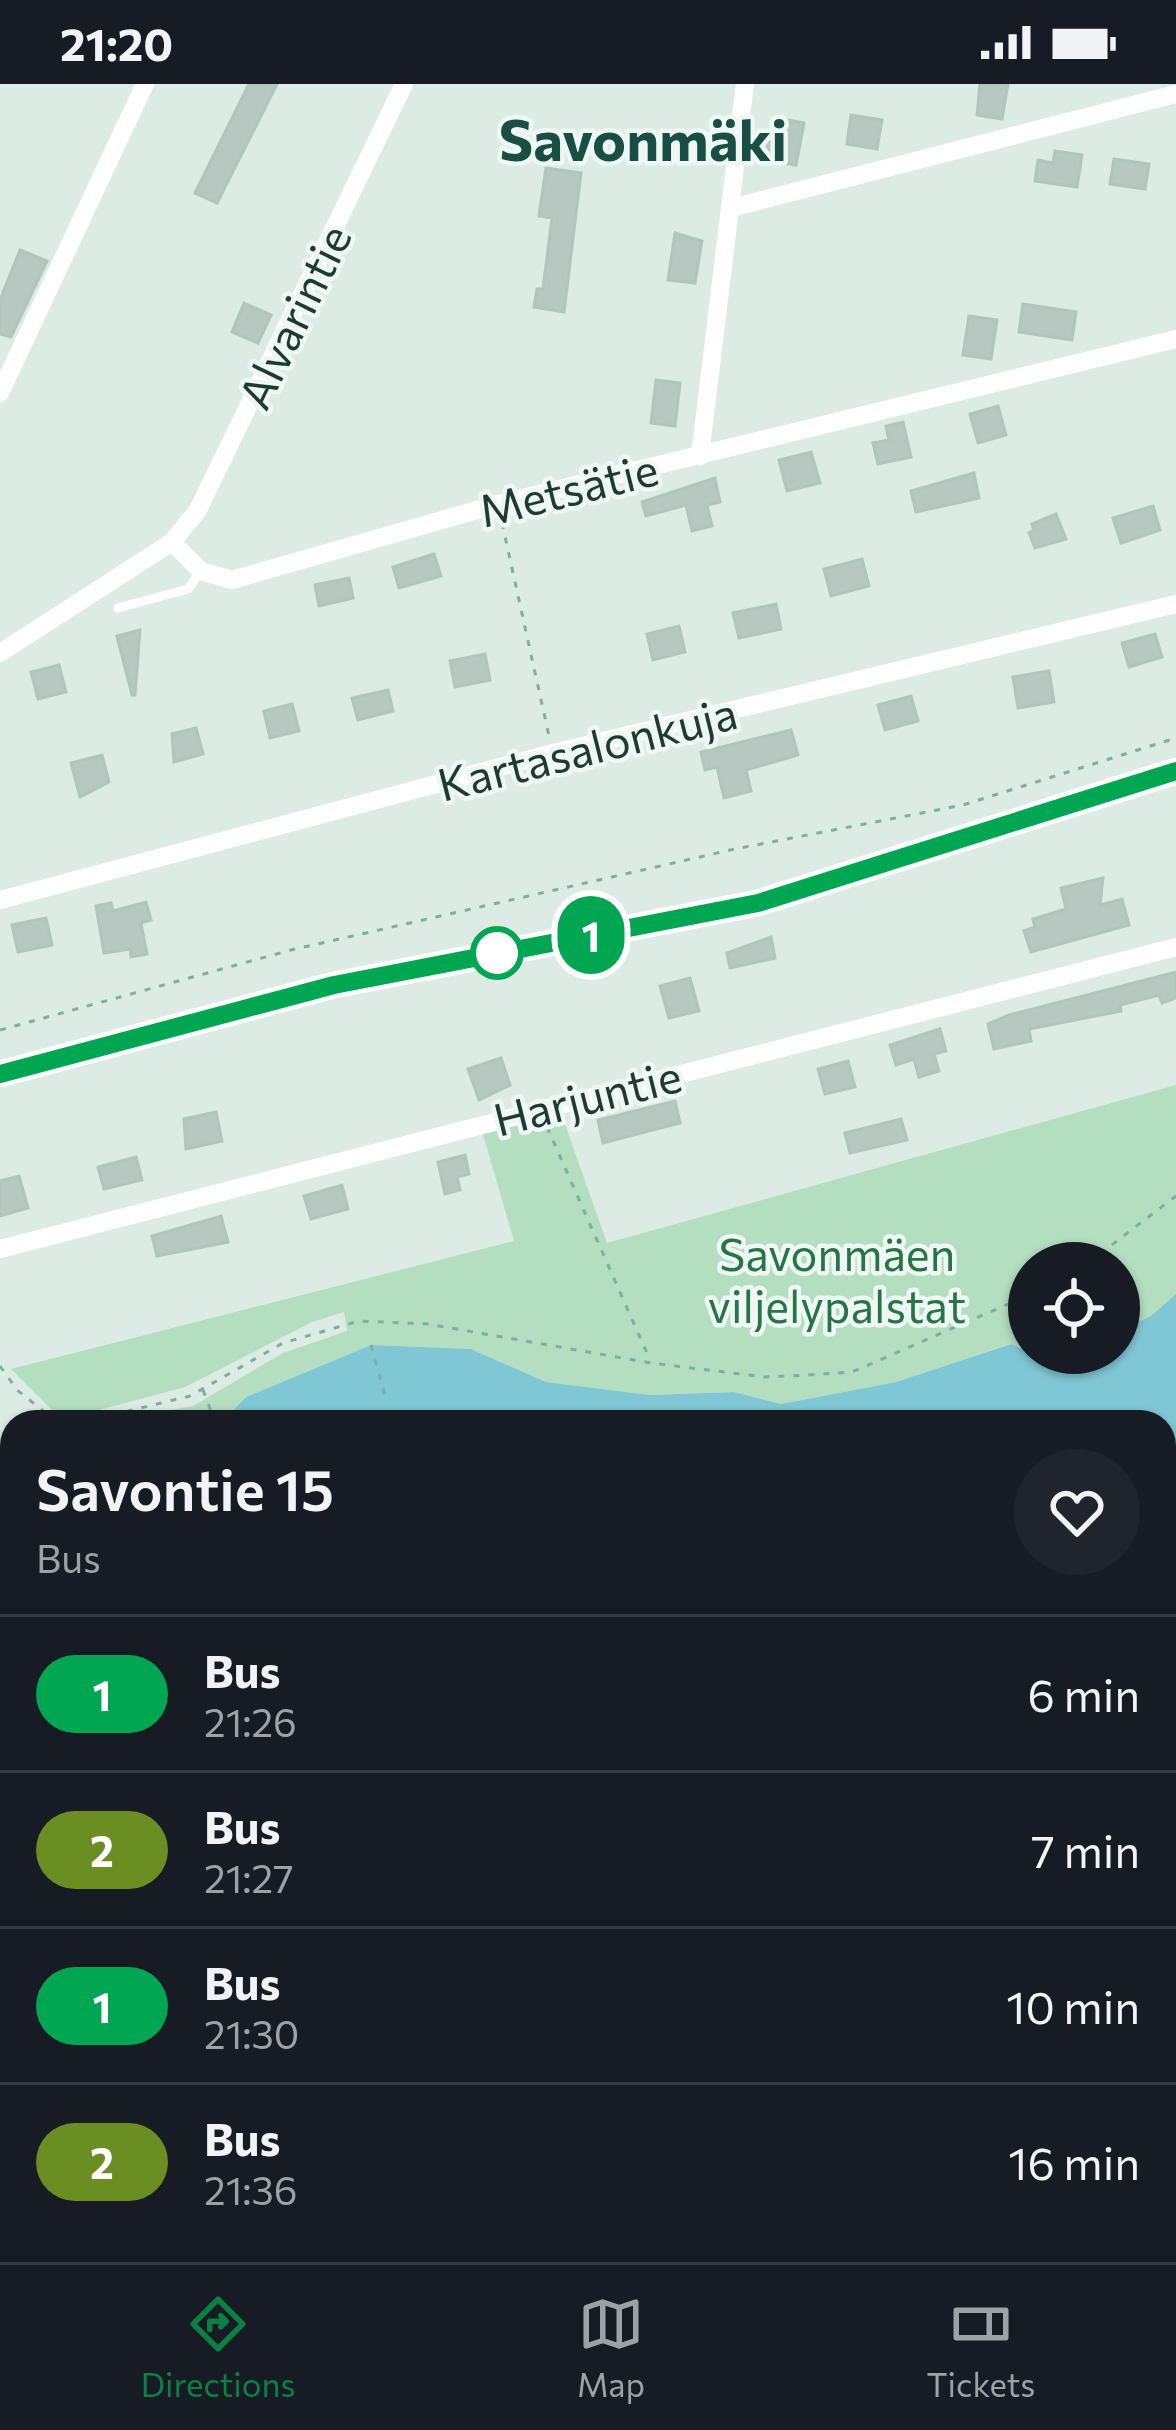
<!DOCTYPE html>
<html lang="en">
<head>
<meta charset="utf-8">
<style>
	body { margin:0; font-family:Commissioner,sans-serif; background:#20242c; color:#f1f3f6; height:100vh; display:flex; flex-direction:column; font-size:45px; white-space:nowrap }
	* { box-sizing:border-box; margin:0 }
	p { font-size:39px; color:#9ea1a6 }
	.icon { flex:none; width:66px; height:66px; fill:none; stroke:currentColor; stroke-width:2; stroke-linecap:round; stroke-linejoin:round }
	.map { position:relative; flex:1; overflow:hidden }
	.side { position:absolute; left:0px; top:1326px; width:1176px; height:852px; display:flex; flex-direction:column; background:#171b24; border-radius:36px 36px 0 0; box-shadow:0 3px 9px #0004 }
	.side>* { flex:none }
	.badge { padding:0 24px; border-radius:39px; font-size:42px; line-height:78px }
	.fabs { position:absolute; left:1008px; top:1158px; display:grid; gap:24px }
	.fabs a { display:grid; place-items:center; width:132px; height:132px; border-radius:50%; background:#171b24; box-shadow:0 3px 9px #0004; font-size:60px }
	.map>.badge { position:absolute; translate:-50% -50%; box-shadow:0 0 0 6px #fff }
	.round { display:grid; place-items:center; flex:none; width:126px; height:126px; border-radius:63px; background:#20242c }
	.headline { display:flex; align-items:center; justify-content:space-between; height:204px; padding:0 36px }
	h1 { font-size:57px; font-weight:600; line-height:90px }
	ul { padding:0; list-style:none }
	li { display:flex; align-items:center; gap:36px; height:156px; padding:0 36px; border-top:3px solid #363941 }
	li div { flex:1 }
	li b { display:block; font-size:45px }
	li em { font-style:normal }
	li .badge { min-width:132px; font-weight:700; text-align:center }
	.status { display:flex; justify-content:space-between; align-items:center; height:84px; padding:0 60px; background:#171b24; direction:ltr }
	.status svg { height:33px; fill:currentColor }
	.menu { display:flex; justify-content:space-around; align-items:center; height:168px; border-top:3px solid #363941; background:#171b24; font-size:33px; color:#9ea1a6 }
	.menu a { display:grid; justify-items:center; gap:6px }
	.menu .on { color:#0b8043 }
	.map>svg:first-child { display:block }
	.green { fill:#b4dec0 }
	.water { fill:#80c7d5 }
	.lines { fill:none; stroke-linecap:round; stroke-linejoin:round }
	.ferry { stroke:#14697b; stroke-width:3; stroke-dasharray:15 12; stroke-linecap:butt }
	.building { fill:#b6c8c1; stroke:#b0c5bc; stroke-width:3 }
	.path { stroke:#7bb1a0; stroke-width:3; stroke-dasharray:6 9; stroke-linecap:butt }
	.service { stroke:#fff; stroke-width:9 }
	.minor { stroke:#fff; stroke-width:18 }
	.tertiary { stroke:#fff; stroke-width:21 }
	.line-casing { stroke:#fff; stroke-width:27 }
	.line { stroke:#00a651; stroke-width:18 }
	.stop-dot { fill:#fff; stroke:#00a651; stroke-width:6 }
	.labels { text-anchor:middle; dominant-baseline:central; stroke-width:9; stroke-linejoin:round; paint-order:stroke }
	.street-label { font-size:45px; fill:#1e3b33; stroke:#eef7f3 }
	.park-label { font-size:45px; fill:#257545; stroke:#eef7f3 }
	.district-label { font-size:57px; font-weight:bold; fill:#194e42; stroke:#eef7f3 }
</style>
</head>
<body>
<div class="status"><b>21:20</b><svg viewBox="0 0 49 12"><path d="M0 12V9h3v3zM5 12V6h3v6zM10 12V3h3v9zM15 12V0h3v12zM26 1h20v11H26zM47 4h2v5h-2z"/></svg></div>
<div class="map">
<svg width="1176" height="2178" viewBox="0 0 1176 2178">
	<rect width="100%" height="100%" fill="#ddebe5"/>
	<!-- green -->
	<path class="green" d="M1176 1001V1210L1151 1232 1119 1247V1179H1029V1267L1010 1260 896 1298 781 1320 733 1308 650 1311 546 1298 471 1265 371 1261 246 1313 222 1338H104L193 1322 283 1269 347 1247 344 1228 312 1238 185 1303 73 1333 56 1330 11 1285 514 1157 482 1047 561 1029 607 1159Z"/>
	<!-- water -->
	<path class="water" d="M1176 1210V2178H0V1469L12 1479V2166H1164V1338H222L246 1313 371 1261 471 1265 546 1298 650 1311 734 1308 781 1320 896 1298 1011 1260 1048 1276 1072 1269H1119V1247L1151 1232Z"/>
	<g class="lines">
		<!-- ferry -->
		<path class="ferry" d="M696 2178 783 2173 802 2178"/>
	</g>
	<!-- building -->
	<g class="building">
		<path d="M249 0H277L217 119 195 109Z"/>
		<path d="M980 0H1008L1002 35 977 31Z"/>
		<path d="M851 31 882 36 877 65 847 60Z"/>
		<path d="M777 34 804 39 796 81 759 75 763 56 773 58Z"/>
		<path d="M1055 67 1082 71 1077 103 1035 97 1038 76 1053 79Z"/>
		<path d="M1114 75 1149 80 1145 105 1110 100Z"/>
		<path d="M546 84 581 89 564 228 534 223 537 205H543L552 134 539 132Z"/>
		<path d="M675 149 702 157 695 199 668 196Z"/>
		<path d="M20 166 47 177 11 253 0 250V216Z"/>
		<path d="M244 219 271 231 258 259 232 248Z"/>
		<path d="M1023 220 1076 228 1072 256 1019 248Z"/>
		<path d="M969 232 997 236 991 275 963 271Z"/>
		<path d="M656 296 680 299 675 342 651 339Z"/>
		<path d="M998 322 1006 351 978 359 970 330Z"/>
		<path d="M903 338 911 373 878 380 873 359 889 356 886 342Z"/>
		<path d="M811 368 820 399 787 407 779 376Z"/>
		<path d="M974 389 979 414 916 428 911 407Z"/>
		<path d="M715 394 720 418 707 421 712 442 692 447 686 421 646 432 642 418Z"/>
		<path d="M1153 422 1160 446 1121 459 1113 434Z"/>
		<path d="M1056 430 1066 455 1035 464 1029 449 1034 446 1032 440Z"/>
		<path d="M434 470 441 492 399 504 393 483Z"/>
		<path d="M862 475 869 502 831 512 824 485Z"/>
		<path d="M349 494 353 514 319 522 315 501Z"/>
		<path d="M776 520 781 545 739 554 733 529Z"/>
		<path d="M679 542 685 568 653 576 647 550Z"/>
		<path d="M140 546 135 611H132L117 552Z"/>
		<path d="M1155 550 1162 573 1129 583 1122 559Z"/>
		<path d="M485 570 490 596 455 603 450 577Z"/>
		<path d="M59 581 66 608 38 615 31 588Z"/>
		<path d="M1049 587 1054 618 1018 624 1013 593Z"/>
		<path d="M388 606 393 627 358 636 352 614Z"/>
		<path d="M911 612 918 637 885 646 878 621Z"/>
		<path d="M292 620 299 647 270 654 264 627Z"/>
		<path d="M196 644 203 670 174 678 172 650Z"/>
		<path d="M791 646 798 671 746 686 751 707 724 714 717 683 705 686 701 668Z"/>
		<path d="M102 671 109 698 80 713 71 679Z"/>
		<path d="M1103 794 1100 821 1122 815 1129 841 1031 868 1024 847 1035 843 1033 835 1066 825 1061 804Z"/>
		<path d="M146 818 151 836 141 839 147 870 131 873 130 865 104 869 96 822 111 819 113 827Z"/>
		<path d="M46 834 52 861 18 868 12 841Z"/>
		<path d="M771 853 775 874 730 884 727 869Z"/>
		<path d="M1176 888V914L1162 919 1159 911 1120 921 1121 927 1029 945 1031 957 994 965 988 940 1009 931Z"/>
		<path d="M690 894 699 927 669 934 660 902Z"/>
		<path d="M940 945 946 967 934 970 939 987 919 993 914 975 896 981 890 961Z"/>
		<path d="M501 974 510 1001 479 1016 468 985Z"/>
		<path d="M848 977 855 1003 825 1010 818 985Z"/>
		<path d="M675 1017 680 1039 603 1059 598 1036Z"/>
		<path d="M216 1028 222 1057 186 1065 184 1035Z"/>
		<path d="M901 1035 907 1056 850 1069 845 1049Z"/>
		<path d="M465 1071 469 1090 457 1093 460 1106 445 1110 438 1078Z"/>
		<path d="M136 1073 142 1096 104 1105 98 1083Z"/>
		<path d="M19 1092 28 1124 0 1132V1097Z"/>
		<path d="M342 1101 348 1125 311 1135 304 1112Z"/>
		<path d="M221 1132 228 1158 157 1172 152 1152Z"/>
	</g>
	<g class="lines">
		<!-- path -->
		<g class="path">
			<path d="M502 439 549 652"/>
			<path d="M0 946 291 866 735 765 963 721 1176 654"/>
			<path d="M547 1043 650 1276"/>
			<path d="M1088 1179 1176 1112"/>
			<path d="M371 1261 385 1311"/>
			<path d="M0 1282 17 1306 57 1338"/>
			<path d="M203 1306 215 1338"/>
			<path d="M83 1338 190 1312 283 1259 359 1237 428 1240 651 1279 765 1293 808 1291 852 1288 1029 1211"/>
			<path d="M0 1370 12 1366"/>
		</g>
		<!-- service -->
		<g class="service">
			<path d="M118 524 188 505 201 487"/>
			<path d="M0 1411 12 1427"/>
		</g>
		<!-- minor -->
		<g class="minor">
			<path d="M731 124 1176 10"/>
			<path d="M0 309 145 0"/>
			<path d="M700 372 745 0"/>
			<path d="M172 458 201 487 232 496 498 420 1176 255"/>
			<path d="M0 569 172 458 198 426 404 0"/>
			<path d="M0 816 553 669 1176 520"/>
			<path d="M0 1165 1176 863"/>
		</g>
		<!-- tertiary -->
		<path class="tertiary" d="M0 990 334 901 758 819 1176 687"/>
	</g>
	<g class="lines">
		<!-- line casing -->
		<g class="line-casing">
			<path id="line" d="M0 990 334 901 758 819 1176 687"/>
		</g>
		<!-- line -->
		<use href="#line" class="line"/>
	</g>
	<!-- markers -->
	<circle class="stop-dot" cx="497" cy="869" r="24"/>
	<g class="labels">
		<!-- street labels -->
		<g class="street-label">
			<text transform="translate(293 232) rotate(-64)">Alvarintie</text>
			<text transform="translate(568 404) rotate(-14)">Metsätie</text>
			<text transform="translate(587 663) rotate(-14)">Kartasalonkuja</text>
			<text transform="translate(587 1012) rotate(-14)">Harjuntie</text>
		</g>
		<!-- park labels -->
		<g class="park-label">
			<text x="837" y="1168">Savonmäen<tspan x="837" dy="52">viljelypalstat</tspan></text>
		</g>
		<!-- district labels -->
		<g class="district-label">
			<text x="643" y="54">Savonmäki</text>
		</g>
	</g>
</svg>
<div class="fabs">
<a><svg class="icon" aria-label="locate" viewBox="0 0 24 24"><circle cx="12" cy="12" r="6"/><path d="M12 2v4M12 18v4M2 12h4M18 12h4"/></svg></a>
</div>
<b class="badge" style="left:591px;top:851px;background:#00a651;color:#fff">1</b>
<section class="side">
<div class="headline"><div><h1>Savontie 15</h1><p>Bus</p></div><a class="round"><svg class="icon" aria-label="heart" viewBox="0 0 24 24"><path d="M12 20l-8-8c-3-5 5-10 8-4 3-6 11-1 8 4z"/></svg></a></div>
<ul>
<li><span class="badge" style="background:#00a651;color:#fff">1</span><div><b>Bus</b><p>21:26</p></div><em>6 min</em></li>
<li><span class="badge" style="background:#6b8e23;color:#fff">2</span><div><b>Bus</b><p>21:27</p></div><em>7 min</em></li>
<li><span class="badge" style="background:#00a651;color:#fff">1</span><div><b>Bus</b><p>21:30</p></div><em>10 min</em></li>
<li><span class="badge" style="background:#6b8e23;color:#fff">2</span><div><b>Bus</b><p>21:36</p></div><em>16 min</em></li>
</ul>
</section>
</div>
<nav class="menu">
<a class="on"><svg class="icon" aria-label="directions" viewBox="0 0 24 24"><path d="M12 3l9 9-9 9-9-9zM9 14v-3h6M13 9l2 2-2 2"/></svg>Directions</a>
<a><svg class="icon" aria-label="map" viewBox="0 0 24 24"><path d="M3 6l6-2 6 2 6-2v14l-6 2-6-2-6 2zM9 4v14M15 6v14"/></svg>Map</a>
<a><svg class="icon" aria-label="tickets" viewBox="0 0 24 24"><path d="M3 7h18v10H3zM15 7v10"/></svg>Tickets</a>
</nav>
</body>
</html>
